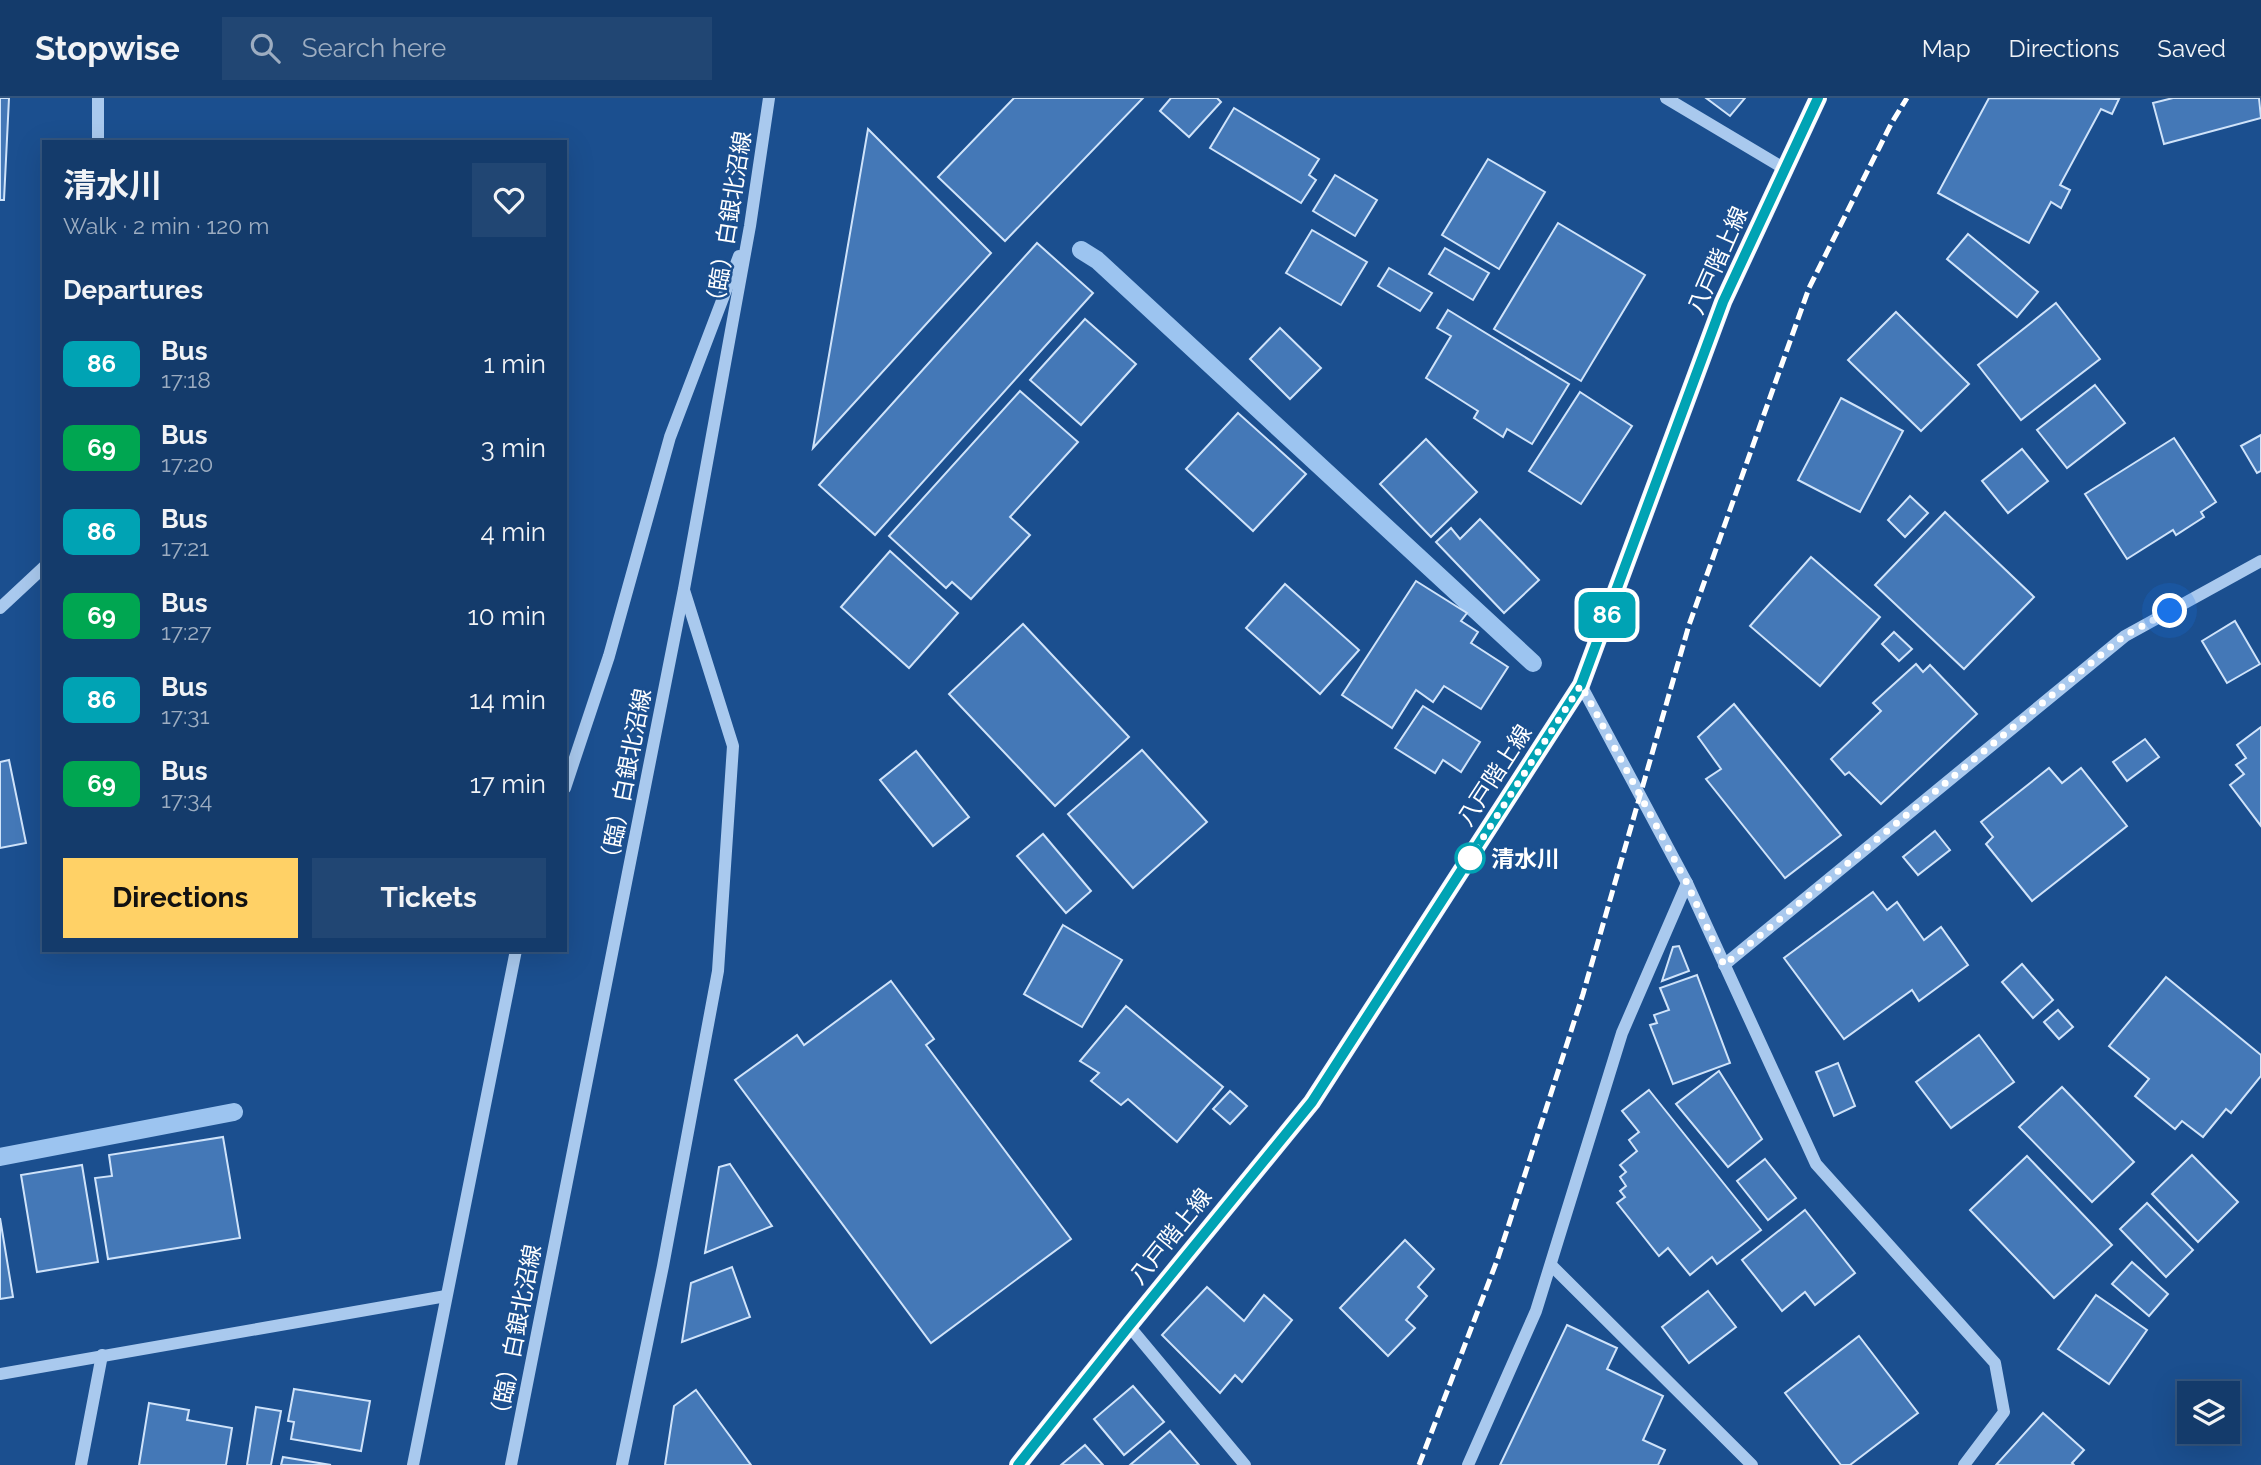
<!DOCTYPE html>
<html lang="en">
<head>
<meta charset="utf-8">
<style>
	body { margin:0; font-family:Raleway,"Noto Sans JP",sans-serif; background:#214673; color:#f1f3f6; height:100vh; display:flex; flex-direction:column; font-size:26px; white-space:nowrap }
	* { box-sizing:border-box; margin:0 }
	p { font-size:23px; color:#9dadc1 }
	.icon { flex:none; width:38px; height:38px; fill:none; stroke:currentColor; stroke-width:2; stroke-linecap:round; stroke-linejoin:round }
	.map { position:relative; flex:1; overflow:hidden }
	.sheet { position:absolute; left:42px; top:42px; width:525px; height:812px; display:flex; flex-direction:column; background:#143b6b; border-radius:0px; box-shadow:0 7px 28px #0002,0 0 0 2px #33557e }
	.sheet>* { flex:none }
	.badge { padding:0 14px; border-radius:10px; font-size:24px; line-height:46px }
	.tools { position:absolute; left:2177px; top:1283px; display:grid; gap:14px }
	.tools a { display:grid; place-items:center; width:63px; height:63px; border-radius:0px; background:#143b6b; box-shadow:0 7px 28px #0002,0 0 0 2px #33557e; font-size:35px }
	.you { position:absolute; width:35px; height:35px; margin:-18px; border:5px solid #fff; border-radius:50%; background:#1a73e8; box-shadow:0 0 0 10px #1a73e833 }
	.map>.badge { position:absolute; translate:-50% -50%; box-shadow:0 0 0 4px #fff }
	h2 { padding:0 21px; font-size:26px; line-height:63px }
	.round { display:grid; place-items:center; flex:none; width:74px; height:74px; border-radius:0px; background:#214673 }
	.head { display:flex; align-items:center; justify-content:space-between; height:119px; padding:0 21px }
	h1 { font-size:33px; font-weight:700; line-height:52px }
	.action { display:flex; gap:14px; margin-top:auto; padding:14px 21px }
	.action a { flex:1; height:80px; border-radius:0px; background:#ffd166; color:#111; font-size:28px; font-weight:700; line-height:80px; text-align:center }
	.action a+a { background:#214673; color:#f1f3f6 }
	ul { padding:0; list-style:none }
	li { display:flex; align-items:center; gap:21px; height:84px; padding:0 21px }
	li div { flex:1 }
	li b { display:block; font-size:26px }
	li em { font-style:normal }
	li .badge { min-width:77px; font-weight:700; text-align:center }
	header { display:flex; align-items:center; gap:42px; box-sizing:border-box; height:98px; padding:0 35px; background:#143b6b; border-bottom:2px solid #33557e }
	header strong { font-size:33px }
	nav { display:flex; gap:38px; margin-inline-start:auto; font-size:24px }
	.search { width:490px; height:63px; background:#214673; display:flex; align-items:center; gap:18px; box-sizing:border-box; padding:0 24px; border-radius:0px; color:#9dadc1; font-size:26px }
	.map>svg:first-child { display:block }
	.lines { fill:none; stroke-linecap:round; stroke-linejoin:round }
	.stream { stroke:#9cc4f0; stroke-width:18 }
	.building { fill:#4478b7; stroke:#cfe3fa; stroke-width:2 }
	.minor { stroke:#a9c9ee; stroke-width:12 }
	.major { stroke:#f0f6ff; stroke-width:18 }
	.rail { stroke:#fff; stroke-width:5; stroke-dasharray:12 5; stroke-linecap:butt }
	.line-casing { stroke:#fff; stroke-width:16 }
	.line { stroke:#00a3b4; stroke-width:10 }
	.walk { stroke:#fff; stroke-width:7; stroke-dasharray:0 12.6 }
	.stop-dot { fill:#fff; stroke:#00a3b4; stroke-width:3.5 }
	.labels { text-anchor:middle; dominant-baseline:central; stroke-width:5; stroke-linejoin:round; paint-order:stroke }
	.street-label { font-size:23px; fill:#fff; stroke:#1b4f8f }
	.stop-label { font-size:23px; font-weight:bold; fill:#fff; stroke:#1b4f8f; text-anchor:start }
</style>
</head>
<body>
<header>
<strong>Stopwise</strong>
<div class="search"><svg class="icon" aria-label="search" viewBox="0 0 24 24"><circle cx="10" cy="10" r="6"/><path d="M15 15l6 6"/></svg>Search here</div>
<nav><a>Map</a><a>Directions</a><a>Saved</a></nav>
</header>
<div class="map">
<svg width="2261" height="1367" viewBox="0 0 2261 1367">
	<rect width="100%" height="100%" fill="#1b4f8f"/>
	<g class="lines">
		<!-- stream -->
		<g class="stream">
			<path d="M1081 152 1097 162 1533 565"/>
			<path d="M0 1059 234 1014"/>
		</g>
	</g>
	<!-- building -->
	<g class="building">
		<path d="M0 0H9L4 102H0Z"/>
		<path d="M1014 0H1143L1005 143 938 79Z"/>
		<path d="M1171 0H1217L1221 4 1189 39 1160 13Z"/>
		<path d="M1706 0H1745L1730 18Z"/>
		<path d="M1989 0 2119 1 2112 16 2101 11 2060 87 2070 92 2061 110 2051 104 2029 145 1938 95Z"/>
		<path d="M2173 0H2259L2261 20 2164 46 2153 5Z"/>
		<path d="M1234 10 1319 61 1309 77 1316 82 1301 105 1210 50Z"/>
		<path d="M868 31 991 155 813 350Z"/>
		<path d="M1488 61 1545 94 1499 171 1442 137Z"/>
		<path d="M1335 77 1377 102 1355 138 1313 113Z"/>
		<path d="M1558 125 1645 177 1581 283 1494 231Z"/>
		<path d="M1312 132 1367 164 1341 207 1286 175Z"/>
		<path d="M1968 136 2038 194 2017 219 1947 161Z"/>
		<path d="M1037 145 1093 195 875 437 819 387Z"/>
		<path d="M1445 150 1489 175 1473 202 1429 176Z"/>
		<path d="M1389 170 1432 195 1420 213 1378 188Z"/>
		<path d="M2056 205 2100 261 2021 322 1978 267Z"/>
		<path d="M1448 212 1569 286 1532 346 1507 331 1503 339 1474 320 1478 313 1426 280 1451 238 1437 230Z"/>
		<path d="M1896 214 1969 286 1921 333 1848 262Z"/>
		<path d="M1085 221 1136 266 1081 327 1030 282Z"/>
		<path d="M1280 230 1321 270 1290 301 1250 261Z"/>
		<path d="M2095 287 2125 325 2067 370 2037 332Z"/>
		<path d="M1020 293 1078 344 1010 419 1030 437 971 501 952 484 946 490 889 438Z"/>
		<path d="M1580 294 1632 328 1581 406 1529 373Z"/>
		<path d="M1841 300 1903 333 1860 414 1798 382Z"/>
		<path d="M1238 315 1306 376 1253 433 1186 371Z"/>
		<path d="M2261 337V373L2257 375 2241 348Z"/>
		<path d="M2174 340 2216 404 2201 414 2204 419 2176 437 2173 432 2127 461 2085 396Z"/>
		<path d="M1426 341 1477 394 1431 439 1380 386Z"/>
		<path d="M2022 351 2048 383 2008 415 1982 383Z"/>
		<path d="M1910 398 1928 415 1905 439 1888 422Z"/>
		<path d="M1945 414 2034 499 1964 571 1875 487Z"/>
		<path d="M1480 421 1539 482 1504 515 1436 444 1451 430 1460 441Z"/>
		<path d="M890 453 958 515 909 570 841 509Z"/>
		<path d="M1811 459 1880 519 1820 588 1750 528Z"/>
		<path d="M1416 483 1467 515 1461 523 1478 534 1471 545 1508 569 1481 611 1444 588 1433 604 1416 592 1392 630 1342 597Z"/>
		<path d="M1285 486 1359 552 1320 596 1246 530Z"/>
		<path d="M2235 523 2260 566 2227 585 2202 543Z"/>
		<path d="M1023 526 1129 639 1055 708 949 596Z"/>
		<path d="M1894 534 1912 551 1899 563 1882 546Z"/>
		<path d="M1916 566 1923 574 1930 567 1977 616 1881 706 1849 674 1845 677 1831 661 1881 613 1873 605Z"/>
		<path d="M1734 606 1841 737 1785 780 1706 681 1721 671 1698 639Z"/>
		<path d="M1423 608 1480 644 1461 674 1443 662 1435 675 1395 650Z"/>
		<path d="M2261 629V728L2230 687 2244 676 2236 667 2246 660 2237 647Z"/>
		<path d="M2145 641 2159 659 2127 683 2113 664Z"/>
		<path d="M1142 652 1207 724 1133 790 1068 716Z"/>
		<path d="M916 653 969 719 933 748 880 682Z"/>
		<path d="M9 662 26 745 0 750V664Z"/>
		<path d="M2049 670 2062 685 2081 670 2127 728 2032 803 1986 746 1993 739 1981 724Z"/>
		<path d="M1935 733 1950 752 1918 777 1903 759Z"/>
		<path d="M1043 736 1091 793 1066 815 1017 758Z"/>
		<path d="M1873 794 1887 812 1897 804 1924 842 1941 829 1968 867 1919 903 1912 892 1844 941 1784 860Z"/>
		<path d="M1063 827 1122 862 1082 929 1024 896Z"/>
		<path d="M1679 848 1689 873 1662 883 1673 849Z"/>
		<path d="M2022 866 2053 902 2033 920 2002 884Z"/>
		<path d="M1697 877 1730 965 1673 986 1650 927 1657 925 1654 917 1669 912 1660 890Z"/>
		<path d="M2166 879 2261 957V978L2231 1015 2226 1011 2203 1039 2182 1023 2175 1031 2135 998 2149 981 2109 948Z"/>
		<path d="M891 883 934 941 926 947 1071 1141 931 1245 735 982 797 937 804 947Z"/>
		<path d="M1126 908 1223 989 1177 1044 1128 1001 1121 1007 1091 983 1099 975 1080 963Z"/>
		<path d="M2058 912 2073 929 2059 941 2044 924Z"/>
		<path d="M1979 937 2014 984 1951 1030 1916 984Z"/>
		<path d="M1838 965 1855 1008 1834 1018 1816 974Z"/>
		<path d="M1719 973 1762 1041 1728 1069 1676 1006Z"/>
		<path d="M2062 989 2134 1064 2092 1104 2019 1029Z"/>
		<path d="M1649 992 1761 1132 1717 1166 1712 1159 1690 1177 1668 1150 1659 1158 1617 1105 1625 1099 1620 1093 1626 1088 1620 1079 1626 1074 1620 1067 1637 1053 1629 1042 1639 1034 1622 1013Z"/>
		<path d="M1230 993 1247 1008 1230 1026 1213 1011Z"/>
		<path d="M223 1039 240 1140 108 1161 95 1080 112 1078 109 1057Z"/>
		<path d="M2192 1057 2238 1104 2198 1144 2152 1096Z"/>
		<path d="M2027 1058 2112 1147 2054 1200 1970 1112Z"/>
		<path d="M1765 1061 1796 1100 1768 1122 1737 1083Z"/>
		<path d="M730 1066 772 1128 705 1155 719 1069Z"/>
		<path d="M82 1067 98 1164 37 1174 21 1077Z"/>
		<path d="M2147 1105 2193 1152 2166 1179 2120 1131Z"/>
		<path d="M1805 1112 1855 1175 1815 1207 1805 1194 1782 1213 1742 1162Z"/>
		<path d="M0 1120 13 1199 0 1201Z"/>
		<path d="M1405 1142 1434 1171 1418 1189 1427 1198 1406 1222 1415 1230 1388 1258 1340 1210Z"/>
		<path d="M2132 1164 2168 1196 2149 1218 2112 1186Z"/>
		<path d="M732 1169 750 1219 682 1244 691 1185Z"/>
		<path d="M1207 1189 1244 1223 1264 1197 1292 1222 1242 1284 1235 1277 1220 1295 1162 1237Z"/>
		<path d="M1708 1193 1736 1229 1689 1265 1662 1229Z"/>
		<path d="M2096 1197 2147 1232 2109 1286 2058 1251Z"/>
		<path d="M1567 1227 1617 1250 1607 1271 1663 1298 1643 1342 1665 1352 1658 1367H1500Z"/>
		<path d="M1859 1238 1918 1315 1850 1367H1841L1785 1295Z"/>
		<path d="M1133 1288 1164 1324 1124 1357 1094 1321Z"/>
		<path d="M294 1291 370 1303 361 1353 291 1341 294 1324 288 1323Z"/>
		<path d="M696 1292 735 1345 751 1367H665L674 1308Z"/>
		<path d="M149 1305 189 1312 187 1322 232 1330 226 1367H139Z"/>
		<path d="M256 1309 281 1313 271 1367H247Z"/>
		<path d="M2043 1315 2084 1352 2072 1365 2074 1367H1996Z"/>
		<path d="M1170 1333 1199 1367H1130Z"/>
		<path d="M1085 1347 1103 1367H1061Z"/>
		<path d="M283 1359 331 1367H281Z"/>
	</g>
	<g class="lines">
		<!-- minor -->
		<g class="minor">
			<path d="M1666 0 1785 71"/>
			<path d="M98 44V0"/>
			<path d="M0 510 44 469"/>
			<path d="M1581 587 1687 785 1816 1066 1995 1265 2004 1314 1964 1367"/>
			<path d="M565 690 609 558 670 339 739 158"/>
			<path d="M1724 867 2125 538 2261 463"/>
			<path d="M1551 1167 1752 1367"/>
			<path d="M1129 1228 1245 1367"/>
			<path d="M0 1276 446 1198"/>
			<path d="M81 1367 102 1257"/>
			<path d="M413 1367 516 852"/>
			<path d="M511 1367 684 491 750 128 769 0"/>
			<path d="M622 1367 663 1168 718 873 733 648 684 492"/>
			<path d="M1468 1367 1536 1213 1622 935 1687 785"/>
		</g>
		<!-- major -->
		<path class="major" d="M1018 1367 1129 1228 1312 1004 1581 587 1723 204 1818 0"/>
		<!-- rail -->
		<path class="rail" d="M1419 1367 1498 1160 1583 896 1689 527 1809 190 1891 26 1907 0"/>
	</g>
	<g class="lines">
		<!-- line casing -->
		<g class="line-casing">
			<path id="line" d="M1018 1367 1129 1228 1312 1004 1581 587 1723 204 1818 0"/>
		</g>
		<!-- line -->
		<use href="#line" class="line"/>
		<!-- walk -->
		<path class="walk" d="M1470 760 1581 587 1687 785 1724 867 2124 538 2170 513"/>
	</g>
	<!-- markers -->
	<circle class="stop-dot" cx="1470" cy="760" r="14"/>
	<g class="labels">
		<!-- street labels -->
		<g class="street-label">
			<text transform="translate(728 124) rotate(-81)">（臨）白銀北沼線</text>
			<text transform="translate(1717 162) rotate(-66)">八戸階上線</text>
			<text transform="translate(1494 677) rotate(-57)">八戸階上線</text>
			<text transform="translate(625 681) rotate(-79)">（臨）白銀北沼線</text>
			<text transform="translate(1170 1138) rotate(-51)">八戸階上線</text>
			<text transform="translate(515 1237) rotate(-79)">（臨）白銀北沼線</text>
		</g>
		<!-- stop labels -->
		<g class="stop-label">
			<text x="1491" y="760">清水川</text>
		</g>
	</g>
</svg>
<div class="tools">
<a><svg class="icon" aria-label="layers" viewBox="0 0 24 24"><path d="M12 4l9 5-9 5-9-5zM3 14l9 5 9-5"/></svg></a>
</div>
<div class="you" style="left:2170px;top:513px"></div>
<b class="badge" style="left:1607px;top:517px;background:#00a3b4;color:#fff">86</b>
<section class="sheet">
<div class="head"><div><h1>清水川</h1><p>Walk · 2 min · 120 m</p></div><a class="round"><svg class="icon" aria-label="heart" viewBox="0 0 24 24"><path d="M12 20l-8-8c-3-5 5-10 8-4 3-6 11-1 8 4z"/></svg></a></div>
<h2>Departures</h2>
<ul>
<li><span class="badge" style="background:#00a3b4;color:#fff">86</span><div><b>Bus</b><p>17:18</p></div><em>1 min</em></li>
<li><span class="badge" style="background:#00a651;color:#fff">69</span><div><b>Bus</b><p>17:20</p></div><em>3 min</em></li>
<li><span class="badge" style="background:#00a3b4;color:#fff">86</span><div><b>Bus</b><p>17:21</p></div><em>4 min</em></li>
<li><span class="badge" style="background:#00a651;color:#fff">69</span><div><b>Bus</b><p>17:27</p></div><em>10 min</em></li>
<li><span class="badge" style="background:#00a3b4;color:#fff">86</span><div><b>Bus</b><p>17:31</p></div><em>14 min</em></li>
<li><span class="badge" style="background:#00a651;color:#fff">69</span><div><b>Bus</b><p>17:34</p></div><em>17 min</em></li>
</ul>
<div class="action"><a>Directions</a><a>Tickets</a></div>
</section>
</div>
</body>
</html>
